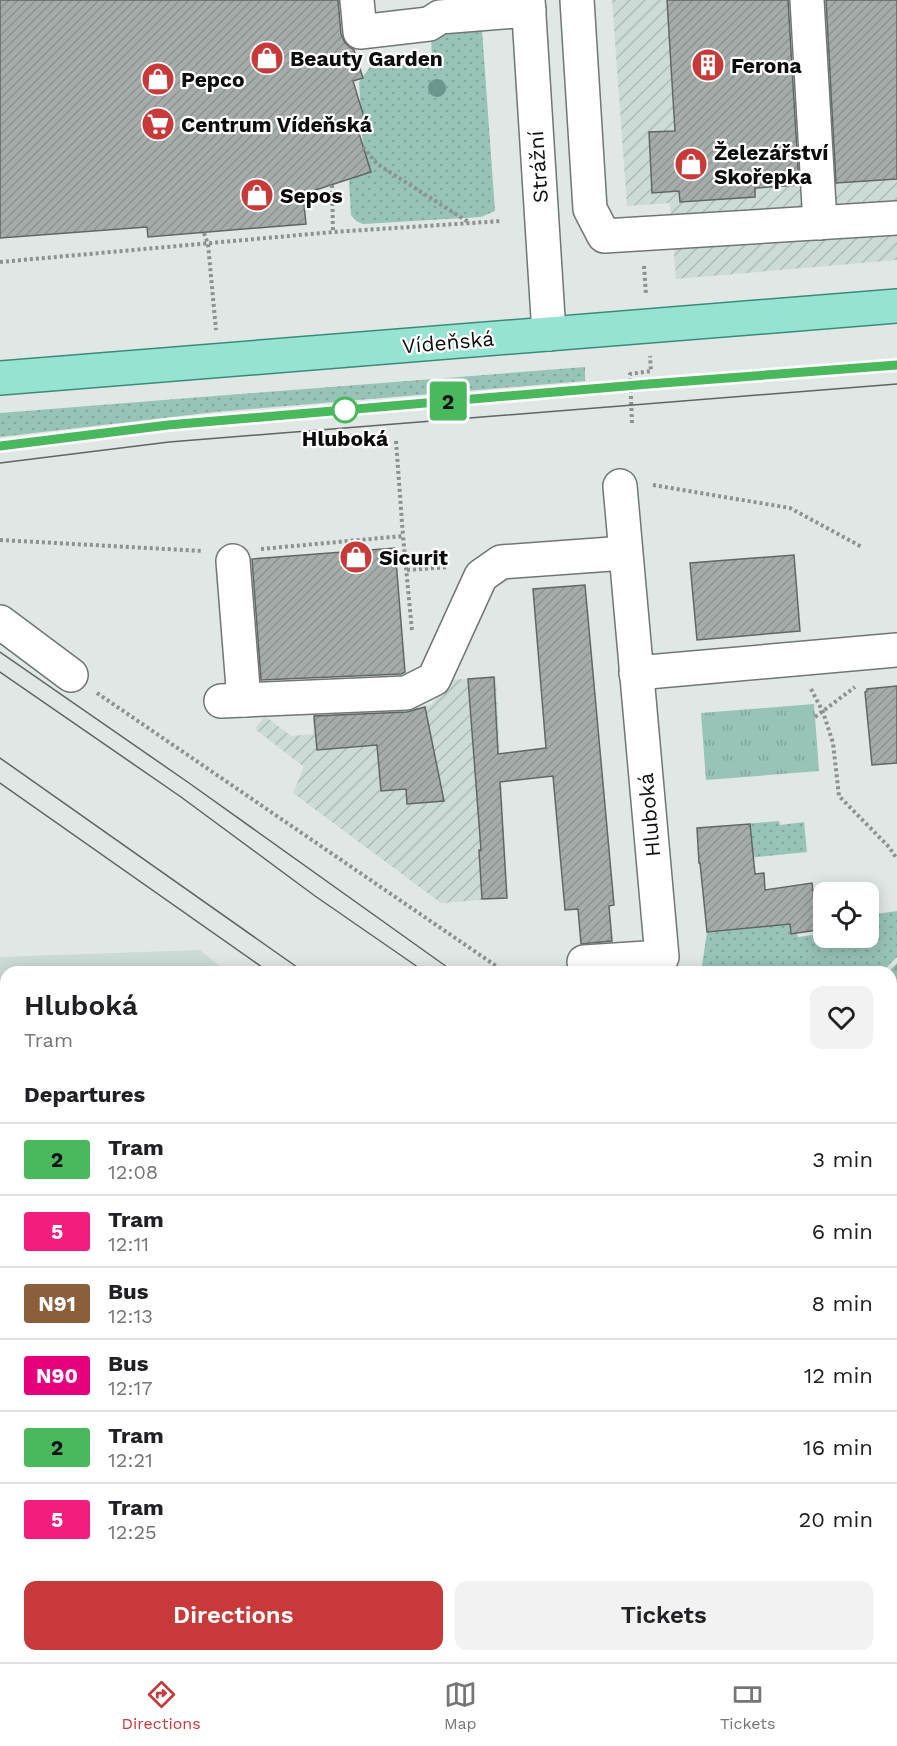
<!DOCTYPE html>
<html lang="en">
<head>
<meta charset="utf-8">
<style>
	body { margin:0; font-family:"Work Sans",sans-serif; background:#f2f2f2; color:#202124; height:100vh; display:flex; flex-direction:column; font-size:22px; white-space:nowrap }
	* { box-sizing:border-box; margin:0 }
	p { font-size:20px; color:#757577 }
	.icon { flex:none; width:33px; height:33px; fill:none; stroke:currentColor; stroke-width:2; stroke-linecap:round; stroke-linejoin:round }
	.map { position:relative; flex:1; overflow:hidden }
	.side { position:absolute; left:0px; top:966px; width:897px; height:696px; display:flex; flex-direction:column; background:#fff; border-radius:18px 18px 0 0; box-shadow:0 3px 15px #0003 }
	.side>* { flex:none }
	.badge { padding:0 12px; border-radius:4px; font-size:21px; line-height:39px }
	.tools { position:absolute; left:813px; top:882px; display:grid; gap:12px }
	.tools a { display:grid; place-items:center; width:66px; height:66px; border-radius:12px; background:#fff; box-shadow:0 3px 15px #0003; font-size:30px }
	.map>.badge { position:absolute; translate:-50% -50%; box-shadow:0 0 0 3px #fff }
	h2 { padding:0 24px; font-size:22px; line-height:54px }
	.round { display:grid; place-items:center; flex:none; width:63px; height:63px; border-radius:12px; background:#f2f2f2 }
	.summary { display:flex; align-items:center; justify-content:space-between; height:102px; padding:0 24px }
	h1 { font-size:28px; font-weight:600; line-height:45px }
	.action { display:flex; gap:12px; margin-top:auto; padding:12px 24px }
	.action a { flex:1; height:69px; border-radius:12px; background:#c83939; color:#fff; font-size:24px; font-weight:600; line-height:69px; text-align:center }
	.action a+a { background:#f2f2f2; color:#202124 }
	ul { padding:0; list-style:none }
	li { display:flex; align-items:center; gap:18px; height:72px; padding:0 24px; border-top:2px solid #e0e0e0 }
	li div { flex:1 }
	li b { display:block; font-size:22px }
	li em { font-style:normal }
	li .badge { min-width:66px; font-weight:700; text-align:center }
	.tab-bar { display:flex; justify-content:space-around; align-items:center; height:84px; border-top:2px solid #e0e0e0; background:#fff; font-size:16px; color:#757577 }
	.tab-bar a { display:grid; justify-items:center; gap:3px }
	.tab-bar .selected { color:#c83939 }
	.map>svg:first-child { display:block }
	.built { fill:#ccdbd6 }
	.industrial { fill:url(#industrial-furrows) }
	.grass { fill:url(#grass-dots) }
	.forest { fill:url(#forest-firs) }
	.park { fill:url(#park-tufts) }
	.pitch { fill:#98c3b7 }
	.building { fill:url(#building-hatch); stroke:#626765; stroke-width:1.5 }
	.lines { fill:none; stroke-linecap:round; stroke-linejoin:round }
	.minor-casing { stroke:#717675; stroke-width:36 }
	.major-casing { stroke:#398c79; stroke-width:36 }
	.path { stroke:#8d9290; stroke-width:4; stroke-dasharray:3 3; stroke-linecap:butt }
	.minor { stroke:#fff; stroke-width:33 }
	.major { stroke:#97e3d2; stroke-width:33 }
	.tram { stroke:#606462; stroke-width:1.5 }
	.tree { fill:#6c968d }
	.line-casing { stroke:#fff; stroke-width:14 }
	.line { stroke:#4ab95d; stroke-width:9 }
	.stop-dot { fill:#fff; stroke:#4ab95d; stroke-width:3 }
	.labels { text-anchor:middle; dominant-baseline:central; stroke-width:4.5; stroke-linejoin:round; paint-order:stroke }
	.poi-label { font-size:21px; font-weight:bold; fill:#0b0d0c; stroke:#fff; text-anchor:start }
	.street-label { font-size:21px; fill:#0b0d0c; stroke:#fff }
	.stop-label { font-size:21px; font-weight:bold; fill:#0b0d0c; stroke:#fff }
</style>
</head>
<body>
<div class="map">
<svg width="897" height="1662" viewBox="0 0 897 1662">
	<defs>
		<pattern id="industrial-furrows" width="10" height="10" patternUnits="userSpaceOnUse" patternTransform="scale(1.5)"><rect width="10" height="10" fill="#ccdbd6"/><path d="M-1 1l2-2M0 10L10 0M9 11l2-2" fill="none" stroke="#aebbb6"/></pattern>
		<pattern id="grass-dots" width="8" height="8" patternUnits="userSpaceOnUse" patternTransform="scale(1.5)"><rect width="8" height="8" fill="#98c3b7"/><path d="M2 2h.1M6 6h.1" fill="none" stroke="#82a69c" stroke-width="1.8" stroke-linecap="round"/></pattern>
		<pattern id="forest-firs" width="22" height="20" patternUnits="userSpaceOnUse" patternTransform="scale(1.5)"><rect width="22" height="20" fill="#98c3b7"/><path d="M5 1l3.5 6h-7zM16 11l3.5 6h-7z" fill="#82a69c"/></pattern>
		<pattern id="park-tufts" width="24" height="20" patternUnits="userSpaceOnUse" patternTransform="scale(1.5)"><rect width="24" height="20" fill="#98c3b7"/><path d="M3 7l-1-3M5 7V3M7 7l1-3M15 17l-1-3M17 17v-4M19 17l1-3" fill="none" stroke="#82a69c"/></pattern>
		<pattern id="building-hatch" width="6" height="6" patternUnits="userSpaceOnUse" patternTransform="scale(1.5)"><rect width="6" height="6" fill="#a6acaa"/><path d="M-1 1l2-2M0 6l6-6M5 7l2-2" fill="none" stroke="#8e9391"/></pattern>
	</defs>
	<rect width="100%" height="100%" fill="#e0e7e4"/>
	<!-- built -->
	<path class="built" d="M200 950 227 972H6V1452L0 1453V957Z"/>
	<!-- industrial -->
	<g class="industrial">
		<path d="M612 0H897V260L676 279 670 203 627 206Z"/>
		<path d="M496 677 507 898 441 903 293 793 304 767 255 729 265 716 291 736 313 734V716L425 707 432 704 449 680Z"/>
	</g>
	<!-- grass -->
	<g class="grass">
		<path d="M482 30 495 211 481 217 363 224 356 221 351 215 349 181 363 147 359 82 370 67 432 63 431 34Z"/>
		<path d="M585 367V381L215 412 0 437V413Z"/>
		<path d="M779 821 780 825 804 822 807 852 748 858 744 824Z"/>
		<path d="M897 911V957L882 972H701L707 932 790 924 791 934 797 933 798 937 819 934 816 921 823 920 824 938H868L869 915Z"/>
		<path d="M6 1456V1534L0 1535V1457Z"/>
	</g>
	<!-- forest -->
	<path class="forest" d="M897 963V1111L891 1118V972H888Z"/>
	<!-- park -->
	<path class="park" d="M814 704 819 771 706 780 701 713Z"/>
	<!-- pitch -->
	<rect class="pitch" x="0" y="1107" width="6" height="114"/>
	<!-- building -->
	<g class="building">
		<path d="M0 0H338L341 34 345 43 354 50 363 78 353 81 367 127 358 130 371 172 303 194 306 224 148 237 147 227 0 238Z"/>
		<path d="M667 0H788L799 185 755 188V197L680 202 679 191 652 193 649 132 675 131Z"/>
		<path d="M826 0H897V179L836 183Z"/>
		<path d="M395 548 405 672 401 674 261 680 252 559Z"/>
		<path d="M794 555 800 631 697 640 690 563Z"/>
		<path d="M585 585 614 905 609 906 612 941 581 944 578 909 565 910 553 776 500 782 507 898 482 899 479 850H481L468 679 494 677 498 754 546 748 533 589Z"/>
		<path d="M897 686V763L872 765 865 692 867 691V689Z"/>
		<path d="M425 707 444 801 407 804 406 789 381 791 377 745 317 750 314 716 407 712Z"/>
		<path d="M750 824 755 874 764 873 765 890 812 883 817 930 791 934 790 924 707 932 700 863H699L697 828Z"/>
	</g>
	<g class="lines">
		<!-- minor casing -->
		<g class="minor-casing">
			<g id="minor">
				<path d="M357 0 360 32 429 24 440 17 529 10"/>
				<path d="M528 0 549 334"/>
				<path d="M577 0 590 209 604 236 897 218"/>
				<path d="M807 0 820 223"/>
				<path d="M233 561 244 700"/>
				<path d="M0 622 71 675"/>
				<path d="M636 673 897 650"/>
				<path d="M221 701 406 693 434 679 481 576 501 562 625 553"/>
				<path d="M584 962 662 957 620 486"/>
				<path d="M761 1656V1662"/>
				<path d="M246 1662V1656"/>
			</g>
		</g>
		<!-- major casing -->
		<g class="major-casing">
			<path id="major" d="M0 378 897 306"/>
		</g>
		<!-- path -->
		<g class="path">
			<path d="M363 147 377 164 470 223"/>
			<path d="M332 185 333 232"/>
			<path d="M204 233 208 244 216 330"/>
			<path d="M0 262 333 232 502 221"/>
			<path d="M644 266 646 295"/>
			<path d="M632 423 630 374 651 371 650 356"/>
			<path d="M396 441 403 536"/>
			<path d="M653 485 790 508 862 547"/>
			<path d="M0 540 203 551"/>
			<path d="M261 549 403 536 412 631"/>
			<path d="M407 570 449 567"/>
			<path d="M811 689 823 712 833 743 839 796 889 847 897 859"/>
			<path d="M97 693 505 972"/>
			<path d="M815 717 855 687"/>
			<path d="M891 1038 897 1026"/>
			<path d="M891 1061 895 1140 897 1142"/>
			<path d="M891 1154 897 1155"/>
			<path d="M891 1164 897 1162"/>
			<path d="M891 1233 897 1237"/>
		</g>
		<!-- minor -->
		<use href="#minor" class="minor"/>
		<!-- major -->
		<use href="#major" class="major"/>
		<!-- tram -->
		<g class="tram">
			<path d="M0 446 168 425 630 385 897 365"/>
			<path d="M0 463 169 442 897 384"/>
			<path d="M0 652 189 783 454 972"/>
			<path d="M0 672 181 797 315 896 425 972"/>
			<path d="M0 758 304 972"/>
			<path d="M0 783 269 972"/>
			<path d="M891 1277 897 1281"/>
			<path d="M891 1300 897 1304"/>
			<path d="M891 1385 897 1389"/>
			<path d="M891 1409 897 1413"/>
		</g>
	</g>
	<!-- trees -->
	<circle class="tree" cx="437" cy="88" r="9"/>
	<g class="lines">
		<!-- line casing -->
		<g class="line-casing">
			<path id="line" d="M0 446 168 425 649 384 897 365"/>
		</g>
		<!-- line -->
		<use href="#line" class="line"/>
	</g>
	<!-- icons -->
	<defs>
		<g id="shop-disc" transform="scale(1.725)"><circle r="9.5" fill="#c83939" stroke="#fff"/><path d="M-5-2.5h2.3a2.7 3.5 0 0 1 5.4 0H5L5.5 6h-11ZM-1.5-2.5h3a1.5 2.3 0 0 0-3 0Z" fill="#fff"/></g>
		<g id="building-disc" transform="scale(1.725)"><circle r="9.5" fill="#c83939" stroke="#fff"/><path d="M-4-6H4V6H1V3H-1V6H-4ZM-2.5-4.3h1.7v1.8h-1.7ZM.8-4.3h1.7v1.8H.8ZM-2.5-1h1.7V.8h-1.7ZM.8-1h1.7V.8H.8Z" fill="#fff"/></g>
		<g id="supermarket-disc" transform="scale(1.725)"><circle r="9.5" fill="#c83939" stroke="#fff"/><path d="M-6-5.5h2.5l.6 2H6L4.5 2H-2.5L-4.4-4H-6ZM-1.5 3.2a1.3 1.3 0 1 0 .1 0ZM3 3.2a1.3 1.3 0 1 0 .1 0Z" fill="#fff"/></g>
	</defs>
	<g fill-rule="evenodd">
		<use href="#shop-disc" x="267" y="58"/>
		<use href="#building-disc" x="708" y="65"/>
		<use href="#shop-disc" x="158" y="79"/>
		<use href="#supermarket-disc" x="158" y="124"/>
		<use href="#shop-disc" x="691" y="164"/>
		<use href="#shop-disc" x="257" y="195"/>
		<use href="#shop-disc" x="356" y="557"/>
	</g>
	<!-- markers -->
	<circle class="stop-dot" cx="345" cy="410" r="12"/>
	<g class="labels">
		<!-- poi labels -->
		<g class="poi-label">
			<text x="290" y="58">Beauty Garden</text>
			<text x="731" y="65">Ferona</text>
			<text x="181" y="79">Pepco</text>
			<text x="181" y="124">Centrum Vídeňská</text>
			<text x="714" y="152">Železářství<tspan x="714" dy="24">Skořepka</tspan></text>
			<text x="280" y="195">Sepos</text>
			<text x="379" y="557">Sicurit</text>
		</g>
		<!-- street labels -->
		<g class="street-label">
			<text transform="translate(538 167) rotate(-94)">Strážní</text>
			<text transform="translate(448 342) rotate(-5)">Vídeňská</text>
			<text transform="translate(649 815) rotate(-95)">Hluboká</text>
		</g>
		<!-- stop labels -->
		<g class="stop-label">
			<text x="345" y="438">Hluboká</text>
		</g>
	</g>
</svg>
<div class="tools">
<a><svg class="icon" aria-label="locate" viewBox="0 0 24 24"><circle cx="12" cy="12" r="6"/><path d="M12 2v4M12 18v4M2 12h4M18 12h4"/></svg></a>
</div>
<b class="badge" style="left:448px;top:401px;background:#4ab95d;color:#111">2</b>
<section class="side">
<div class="summary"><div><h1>Hluboká</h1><p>Tram</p></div><a class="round"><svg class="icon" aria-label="heart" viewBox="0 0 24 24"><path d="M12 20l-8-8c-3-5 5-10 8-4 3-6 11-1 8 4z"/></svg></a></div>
<h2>Departures</h2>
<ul>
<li><span class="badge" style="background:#4ab95d;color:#111">2</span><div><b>Tram</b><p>12:08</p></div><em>3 min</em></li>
<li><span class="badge" style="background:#f31d7f;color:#fff">5</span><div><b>Tram</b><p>12:11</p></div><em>6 min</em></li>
<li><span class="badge" style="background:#8b5e3c;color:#fff">N91</span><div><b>Bus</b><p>12:13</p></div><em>8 min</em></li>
<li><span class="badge" style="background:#e6007e;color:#fff">N90</span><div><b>Bus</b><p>12:17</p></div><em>12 min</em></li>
<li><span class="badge" style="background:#4ab95d;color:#111">2</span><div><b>Tram</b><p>12:21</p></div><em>16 min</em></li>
<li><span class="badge" style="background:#f31d7f;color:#fff">5</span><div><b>Tram</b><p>12:25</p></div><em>20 min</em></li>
</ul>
<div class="action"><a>Directions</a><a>Tickets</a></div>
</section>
</div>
<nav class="tab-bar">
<a class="selected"><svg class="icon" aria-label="directions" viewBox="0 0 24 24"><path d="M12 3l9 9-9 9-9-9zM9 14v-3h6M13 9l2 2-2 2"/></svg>Directions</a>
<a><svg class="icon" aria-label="map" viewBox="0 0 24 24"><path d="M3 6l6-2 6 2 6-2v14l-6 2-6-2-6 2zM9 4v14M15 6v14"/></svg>Map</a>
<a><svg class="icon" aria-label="tickets" viewBox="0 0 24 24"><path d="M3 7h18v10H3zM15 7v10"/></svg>Tickets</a>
</nav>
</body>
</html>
